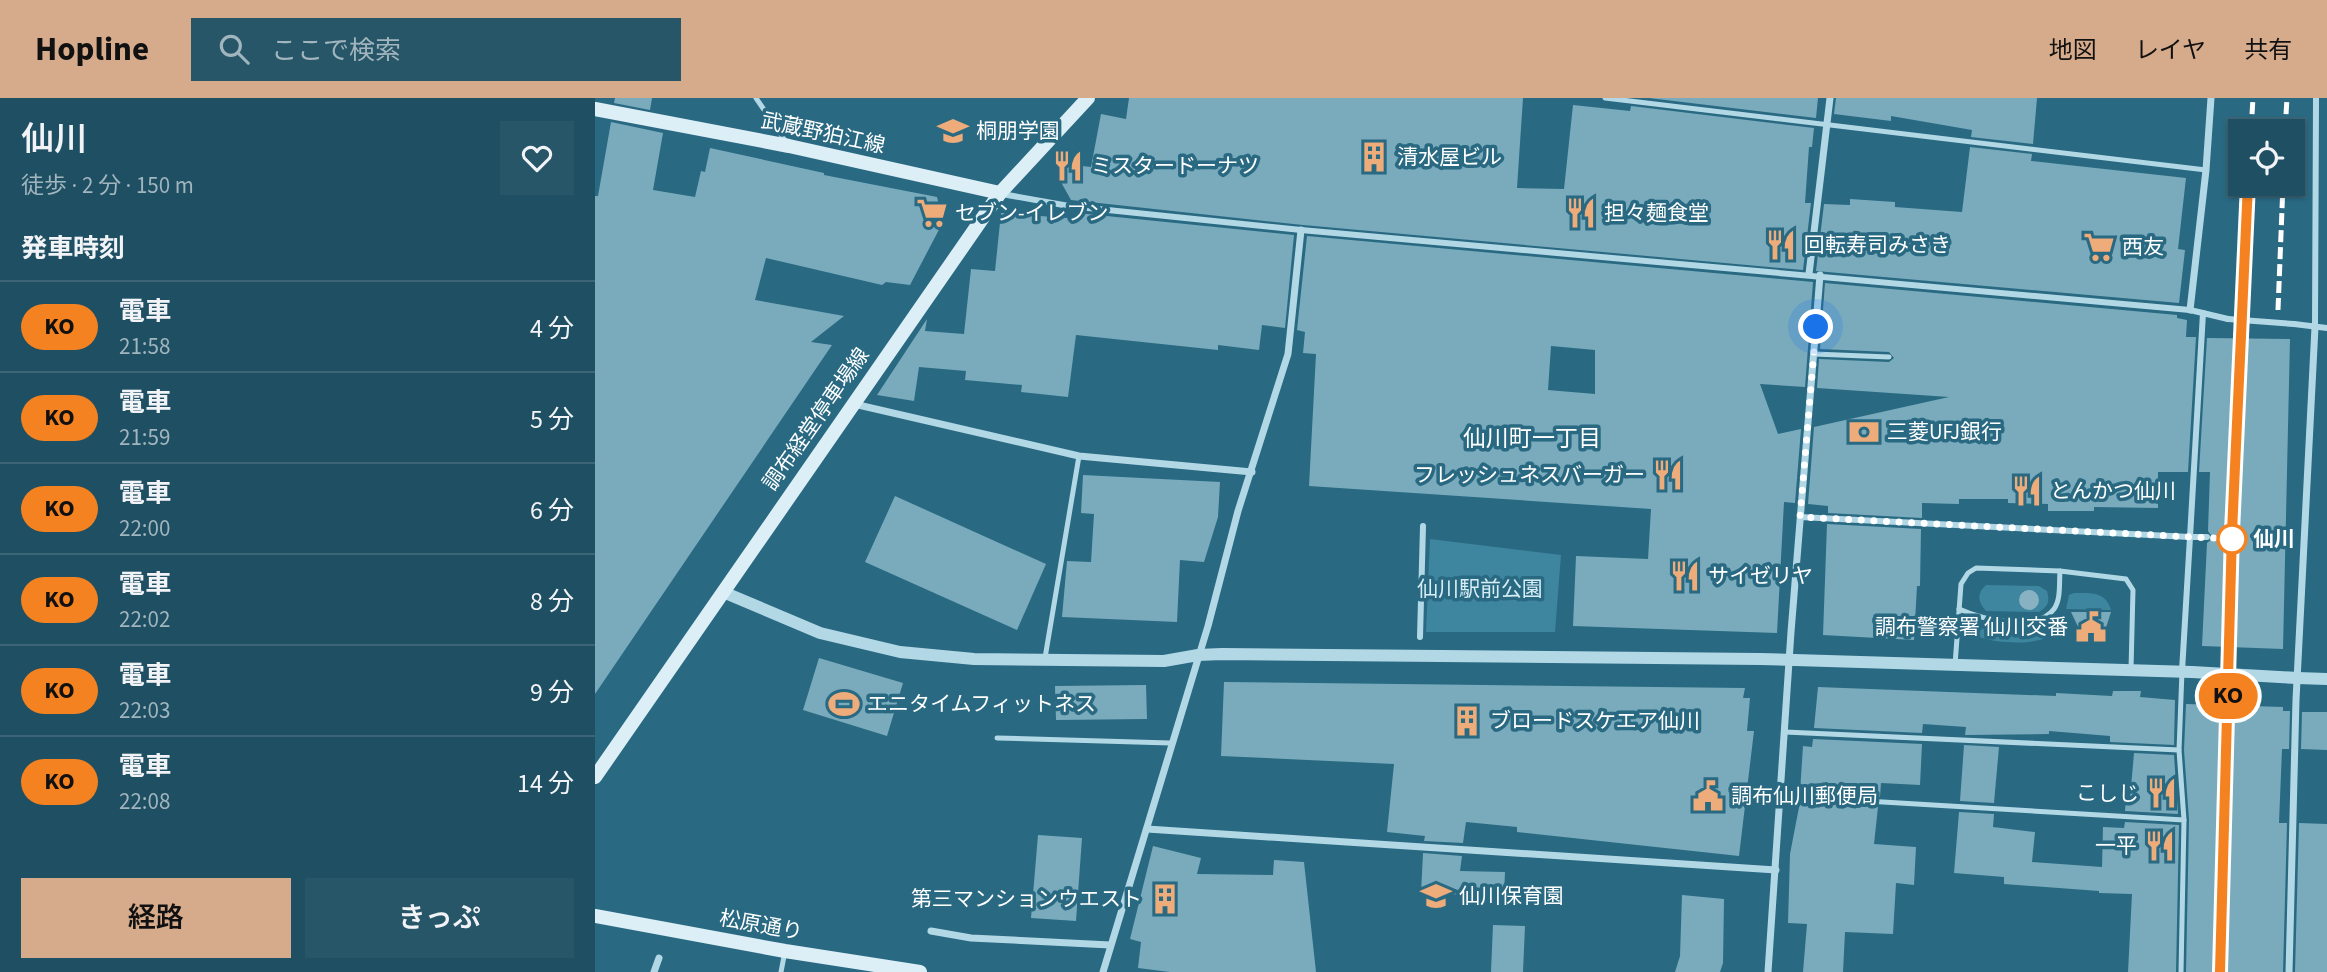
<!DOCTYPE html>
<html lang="ja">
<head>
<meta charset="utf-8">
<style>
	body { margin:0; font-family:"Source Sans 3","Noto Sans JP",sans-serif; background:#275668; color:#f1f3f6; height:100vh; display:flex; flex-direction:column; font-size:26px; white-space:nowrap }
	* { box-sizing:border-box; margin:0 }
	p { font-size:23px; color:#a1b5be }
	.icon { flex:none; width:38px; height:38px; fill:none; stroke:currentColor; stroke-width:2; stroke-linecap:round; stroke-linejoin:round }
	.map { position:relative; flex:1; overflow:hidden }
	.drawer { display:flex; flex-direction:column; background:#1f4f62; width:595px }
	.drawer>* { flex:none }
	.badge { padding:0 14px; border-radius:23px; font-size:24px; line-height:46px }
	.fabs { position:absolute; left:1633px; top:21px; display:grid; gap:14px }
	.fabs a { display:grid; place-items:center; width:77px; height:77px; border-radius:0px; background:#1f4f62; box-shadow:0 2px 5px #0004,0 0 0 2px #3c6677; font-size:35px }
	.you { position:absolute; width:35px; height:35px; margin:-18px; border:5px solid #fff; border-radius:50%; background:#1a73e8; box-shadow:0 0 0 10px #1a73e833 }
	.map>.badge { position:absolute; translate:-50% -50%; box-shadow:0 0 0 4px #fff }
	h2 { padding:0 21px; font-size:26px; line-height:63px }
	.round { display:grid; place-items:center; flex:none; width:74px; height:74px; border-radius:0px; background:#275668 }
	.head { display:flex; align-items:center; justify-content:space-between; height:119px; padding:0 21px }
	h1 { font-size:33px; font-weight:600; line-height:52px }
	.primary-button { display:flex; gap:14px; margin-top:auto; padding:14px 21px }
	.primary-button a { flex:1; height:80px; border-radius:0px; background:#d6ab8b; color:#111; font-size:28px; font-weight:600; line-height:80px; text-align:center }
	.primary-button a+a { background:#275668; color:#f1f3f6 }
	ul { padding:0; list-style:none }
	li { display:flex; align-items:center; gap:21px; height:91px; padding:0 21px; border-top:2px solid #3c6677 }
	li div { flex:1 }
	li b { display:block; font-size:26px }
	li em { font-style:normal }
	li .badge { min-width:77px; font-weight:700; text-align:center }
	header { display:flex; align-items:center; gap:42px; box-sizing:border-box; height:98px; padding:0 35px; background:#d6ab8b; color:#111 }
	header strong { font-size:33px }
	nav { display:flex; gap:38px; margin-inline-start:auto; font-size:24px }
	.search { width:490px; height:63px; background:#275668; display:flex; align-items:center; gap:18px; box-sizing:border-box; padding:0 24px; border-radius:0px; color:#a1b5be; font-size:26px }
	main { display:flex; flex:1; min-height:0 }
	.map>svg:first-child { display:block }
	.green { fill:#3e859f }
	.building { fill:#79abbd; fill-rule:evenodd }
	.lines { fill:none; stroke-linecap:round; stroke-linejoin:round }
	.service { stroke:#b2d8e6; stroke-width:5 }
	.pedestrian { stroke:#b2d8e6; stroke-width:6 }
	.minor { stroke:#b2d8e6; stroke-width:7 }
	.tertiary { stroke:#b2d8e6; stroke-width:12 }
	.secondary { stroke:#dceef6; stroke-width:14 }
	.rail { stroke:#fff; stroke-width:5; stroke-dasharray:12 5; stroke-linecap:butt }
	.pedestrian-bridge { stroke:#b2d8e6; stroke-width:6 }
	.tertiary-bridge { stroke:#b2d8e6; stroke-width:12 }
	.tree { fill:#88b2c1 }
	.line-casing { stroke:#fff; stroke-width:16 }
	.line { stroke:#f58220; stroke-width:10 }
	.walk { stroke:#fff; stroke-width:7; stroke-dasharray:0 12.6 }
	.stop-dot { fill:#fff; stroke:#f58220; stroke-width:3.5 }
	.labels { text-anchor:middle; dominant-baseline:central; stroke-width:7; stroke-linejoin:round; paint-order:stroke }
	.poi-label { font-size:21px; fill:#fff; stroke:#296982; text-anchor:start }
	.street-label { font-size:21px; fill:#fff; stroke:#296982 }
	.stop-label { font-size:21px; font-weight:bold; fill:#fff; stroke:#296982; text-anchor:start }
	.park-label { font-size:21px; fill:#d5edf5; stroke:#296982 }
	.neighbourhood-label { font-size:23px; fill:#fff; stroke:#296982 }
</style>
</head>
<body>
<header>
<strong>Hopline</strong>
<div class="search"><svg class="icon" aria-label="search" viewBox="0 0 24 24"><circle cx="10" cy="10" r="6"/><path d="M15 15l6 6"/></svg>ここで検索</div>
<nav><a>地図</a><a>レイヤ</a><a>共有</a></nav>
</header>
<main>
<section class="drawer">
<div class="head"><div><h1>仙川</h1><p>徒歩 · 2 分 · 150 m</p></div><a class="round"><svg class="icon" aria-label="heart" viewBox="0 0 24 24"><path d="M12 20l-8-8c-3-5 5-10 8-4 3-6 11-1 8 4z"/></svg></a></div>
<h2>発車時刻</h2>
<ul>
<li><span class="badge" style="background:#f58220;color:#111">KO</span><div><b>電車</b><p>21:58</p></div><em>4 分</em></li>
<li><span class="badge" style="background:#f58220;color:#111">KO</span><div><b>電車</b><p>21:59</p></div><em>5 分</em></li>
<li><span class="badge" style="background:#f58220;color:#111">KO</span><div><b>電車</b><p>22:00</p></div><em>6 分</em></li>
<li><span class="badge" style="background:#f58220;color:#111">KO</span><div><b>電車</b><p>22:02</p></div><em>8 分</em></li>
<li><span class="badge" style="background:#f58220;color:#111">KO</span><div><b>電車</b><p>22:03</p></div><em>9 分</em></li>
<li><span class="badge" style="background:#f58220;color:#111">KO</span><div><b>電車</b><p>22:08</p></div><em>14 分</em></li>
</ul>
<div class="primary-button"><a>経路</a><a>きっぷ</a></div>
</section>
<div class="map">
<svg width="1732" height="874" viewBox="0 0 1732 874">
	<rect width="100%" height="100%" fill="#296982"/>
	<!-- green -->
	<g class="green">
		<path d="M835 441 966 457 960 534H831Z"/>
		<path d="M1391 487 1444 488 1452 493C1455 504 1453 508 1444 514L1391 513C1383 504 1381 496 1391 487Z"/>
		<path d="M1479 495C1495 495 1511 493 1516 512L1471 511 1474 497Z"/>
		<path d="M1463 519C1462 527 1461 533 1454 538 1440 548 1396 545 1382 538L1381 529 1397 532H1443Z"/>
	</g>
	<!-- building -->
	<g class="building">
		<path d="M20 0H57L55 12 19 5Z"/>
		<path d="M534 0H928L922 90 969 91 978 7 1035 13 1036 8 1219 30 1217 49H1214L1210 105H1216L1208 172 708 127 476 102 462 77 470 66 496 69 506 16 531 21Z"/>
		<path d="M1054 0H1223L1221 20Z"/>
		<path d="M1241 0H1442L1438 46 1376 39 1377 32 1296 18V23L1239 16Z"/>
		<path d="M16 24 68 35 58 92 100 99 106 73 110 74 115 50 229 75V77L342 99 348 124 315 187 291 184 287 187 171 160 160 202 249 218 216 244 237 247 0 596V98H3Z"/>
		<path d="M1375 49 1437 56 1436 63 1591 80 1583 151 1590 152 1584 205 1221 173 1229 106 1255 107V101L1300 104V109L1367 114Z"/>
		<path d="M406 115 486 121 482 115 699 137 690 230 667 227 664 252 623 247V252L481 237 473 299 426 294 427 287 370 282 371 273 324 269 319 303 282 297 332 221 330 233 369 236 376 171 400 173Z"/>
		<path d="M712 138 1218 184 1210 289 1165 286 1183 336 1206 331 1200 405 1189 404 1182 535 978 528 981 458 1053 461 1056 411 714 388 721 256 708 255 710 234 702 232ZM956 248 1000 252V296L953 292Z"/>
		<path d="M1230 185 1582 217V220L1592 222 1591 239H1601L1593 374H1563V410L1499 409V413H1453V406L1413 405V401H1364V406L1327 405V420L1233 415V408L1213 406 1219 329 1354 299 1222 290 1224 261 1294 264 1299 260 1294 254 1225 251Z"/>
		<path d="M1612 240 1695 241 1688 551 1607 548 1612 445 1618 440 1613 433 1615 374H1604Z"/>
		<path d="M488 377 625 384 623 419 609 464 585 462 582 524 467 519 472 463 496 464 499 416 486 415Z"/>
		<path d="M300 398 451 466 422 532 270 464Z"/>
		<path d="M1232 426 1326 431 1325 488H1322L1319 542 1228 537Z"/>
		<path d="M1476 514H1516L1508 539H1488Z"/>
		<path d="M224 560 308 585 292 638 208 612Z"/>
		<path d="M629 584 1150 590 1148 600H1155L1152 633H1159L1144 758 922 734V729L871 724 868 745 829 743 830 738 792 734 799 666 626 658Z"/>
		<path d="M551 587 552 621 461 622 460 588Z"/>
		<path d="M1223 589 1461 598V595L1517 598 1518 593H1546L1545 599 1580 602 1579 647 1515 644V638L1454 633V636L1370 637 1371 629 1328 626 1327 635 1219 630Z"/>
		<path d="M1591 606 1688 609V613H1695L1694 651H1687L1684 725H1692L1688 874H1591L1594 722 1589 652Z"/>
		<path d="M1707 614H1732V652L1706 651Z"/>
		<path d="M1218 641 1327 646 1325 687 1286 685 1285 699 1205 694 1208 648 1217 649Z"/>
		<path d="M1369 647 1404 649 1399 705 1365 703Z"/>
		<path d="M1539 655 1579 657 1583 716 1530 713 1531 701H1535Z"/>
		<path d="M1205 704 1283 709 1279 746 1321 749 1319 787 1301 785 1298 836 1250 834 1248 874H1208L1212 826 1193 825 1195 756Z"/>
		<path d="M1364 714 1399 716 1398 729 1440 734 1437 764 1507 769 1508 729 1529 730 1530 724 1584 727 1581 874H1533L1537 796 1504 795V793L1409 786V779L1359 775Z"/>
		<path d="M1704 725 1732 726V874H1700Z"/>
		<path d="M443 737 487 740 481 823 436 820Z"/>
		<path d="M558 748 606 760 602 776 678 777 679 762 709 764 721 874H575L543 870 546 844 535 841Z"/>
		<path d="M828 755 867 758 865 773 910 774 909 798 826 795Z"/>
		<path d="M1087 797 1129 801 1128 865 1125 874H1080L1085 858Z"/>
		<path d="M898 827 930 828 928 874H896Z"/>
	</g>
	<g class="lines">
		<!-- service -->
		<g class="service">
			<path d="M161 0 191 44"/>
			<path d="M1010 0 1611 72"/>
			<path d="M1219 256 1294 259"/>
			<path d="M1364 511C1386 521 1442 535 1459 511 1466 501 1464 486 1465 473"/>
			<path d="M450 560 484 358"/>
			<path d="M1360 567 1366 486 1373 475 1381 470 1465 473 1531 481 1538 492 1536 571"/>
			<path d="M1190 634 1584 652"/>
			<path d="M402 640 575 645"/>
			<path d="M1187 698 1589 722"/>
			<path d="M186 874 190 853"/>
			<path d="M1586 874 1589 722 1584 652 1587 573"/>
		</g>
		<!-- pedestrian -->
		<g class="pedestrian">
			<path d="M407 96 474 108 706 132 1595 212 1633 221"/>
			<path d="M1608 215 1595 439H1612"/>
			<path d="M1699 226 1732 230"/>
			<path d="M1720 229 1721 0"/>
			<path d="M1205 419 1595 439 1587 573"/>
			<path d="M825 539 828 428"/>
		</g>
		<!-- minor -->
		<g class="minor">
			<path d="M1214 176 1235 0"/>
			<path d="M1595 212 1611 72 1616 0"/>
			<path d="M259 306 484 358 657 374"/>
			<path d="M552 731 1181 772"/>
			<path d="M336 833 376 840 515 847"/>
			<path d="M59 874 64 860"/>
			<path d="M508 874 613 528 643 413 693 256 706 132"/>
			<path d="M1173 874 1196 534 1225 177"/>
			<path d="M1694 874 1701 602 1720 229"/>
		</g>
		<!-- tertiary -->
		<g class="tertiary">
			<path d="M128 494 225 535 305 554 379 561 569 563 603 557 627 556 1165 561 1597 574"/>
			<path d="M1702 580 1732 581"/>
		</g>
		<!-- secondary -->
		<g class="secondary">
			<path d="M0 11 194 48 405 95"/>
			<path d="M0 679 405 95 493 0"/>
			<path d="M0 818 190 853 325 874"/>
		</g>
		<!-- rail -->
		<g class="rail">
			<path d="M1656 33 1658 0"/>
			<path d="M1690 33 1692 0"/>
			<path d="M1646 210 1653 86"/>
			<path d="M1683 212 1688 86"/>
		</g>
		<!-- pedestrian-bridge -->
		<path class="pedestrian-bridge" d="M1633 221 1699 226"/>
		<!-- tertiary-bridge -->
		<path class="tertiary-bridge" d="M1597 574 1702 580"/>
	</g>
	<!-- trees -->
	<circle class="tree" cx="1434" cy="502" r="10"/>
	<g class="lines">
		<!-- line casing -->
		<g class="line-casing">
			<path id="line" d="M1625 874 1637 434 1653 86"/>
		</g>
		<!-- line -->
		<use href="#line" class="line"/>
		<!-- walk -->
		<path class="walk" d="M1221 229 1205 419 1637 441"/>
	</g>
	<!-- icons -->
	<defs>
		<g id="school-bare" transform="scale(2.415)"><path d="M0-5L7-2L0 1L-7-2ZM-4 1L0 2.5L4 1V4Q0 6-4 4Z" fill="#edac7a" stroke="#296982" stroke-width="2.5" paint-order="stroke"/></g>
		<g id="building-bare" transform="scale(2.415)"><path d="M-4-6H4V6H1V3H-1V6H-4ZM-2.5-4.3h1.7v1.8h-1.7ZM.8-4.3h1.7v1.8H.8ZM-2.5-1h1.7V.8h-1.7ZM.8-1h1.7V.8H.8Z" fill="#edac7a" stroke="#296982" stroke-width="2.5" paint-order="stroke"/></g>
		<g id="restaurant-bare" transform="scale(2.415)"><path d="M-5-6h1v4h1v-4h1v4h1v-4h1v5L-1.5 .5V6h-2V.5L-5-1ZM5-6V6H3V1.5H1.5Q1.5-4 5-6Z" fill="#edac7a" stroke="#296982" stroke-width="2.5" paint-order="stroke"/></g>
		<g id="supermarket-bare" transform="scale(2.415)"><path d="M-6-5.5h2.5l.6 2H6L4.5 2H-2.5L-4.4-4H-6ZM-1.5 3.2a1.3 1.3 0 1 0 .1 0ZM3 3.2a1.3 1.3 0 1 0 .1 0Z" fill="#edac7a" stroke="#296982" stroke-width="2.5" paint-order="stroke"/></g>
		<g id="bank-bare" transform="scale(2.415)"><path d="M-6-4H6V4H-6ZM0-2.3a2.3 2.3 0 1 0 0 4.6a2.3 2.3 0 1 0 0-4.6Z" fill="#edac7a" stroke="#296982" stroke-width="2.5" paint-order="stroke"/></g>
		<g id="civic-bare" transform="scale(2.415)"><path d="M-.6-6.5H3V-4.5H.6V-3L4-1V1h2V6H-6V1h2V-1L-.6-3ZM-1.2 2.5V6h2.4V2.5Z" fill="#edac7a" stroke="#296982" stroke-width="2.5" paint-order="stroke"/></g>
		<g id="stadium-bare" transform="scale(2.415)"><path d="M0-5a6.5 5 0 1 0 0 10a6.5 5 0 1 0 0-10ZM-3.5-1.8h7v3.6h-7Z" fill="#edac7a" stroke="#296982" stroke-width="2.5" paint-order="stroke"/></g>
	</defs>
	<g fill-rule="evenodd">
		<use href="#school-bare" x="358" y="33"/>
		<use href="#building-bare" x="779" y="59"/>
		<use href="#restaurant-bare" x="473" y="68"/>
		<use href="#supermarket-bare" x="337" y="115"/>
		<use href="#restaurant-bare" x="986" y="115"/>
		<use href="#restaurant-bare" x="1186" y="147"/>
		<use href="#supermarket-bare" x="1504" y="149"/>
		<use href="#bank-bare" x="1269" y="334"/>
		<use href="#restaurant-bare" x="1073" y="377"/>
		<use href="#restaurant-bare" x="1432" y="393"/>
		<use href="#restaurant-bare" x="1090" y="478"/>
		<use href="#civic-bare" x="1496" y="529"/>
		<use href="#stadium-bare" x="249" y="606"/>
		<use href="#building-bare" x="872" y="623"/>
		<use href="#restaurant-bare" x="1567" y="695"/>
		<use href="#civic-bare" x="1113" y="698"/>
		<use href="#restaurant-bare" x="1565" y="748"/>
		<use href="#school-bare" x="841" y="798"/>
		<use href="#building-bare" x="570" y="801"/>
	</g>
	<!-- markers -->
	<circle class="stop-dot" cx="1637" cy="441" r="14"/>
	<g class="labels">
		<!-- poi labels -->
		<g class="poi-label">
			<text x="381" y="33">桐朋学園</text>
			<text x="802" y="59">清水屋ビル</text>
			<text x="496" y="68">ミスタードーナツ</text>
			<text x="360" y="115">セブン-イレブン</text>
			<text x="1009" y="115">担々麺食堂</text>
			<text x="1209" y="147">回転寿司みさき</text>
			<text x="1527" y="149">西友</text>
			<text x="1292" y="334">三菱UFJ銀行</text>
			<text x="1050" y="377" text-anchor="end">フレッシュネスバーガー</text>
			<text x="1455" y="393">とんかつ仙川</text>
			<text x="1113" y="478">サイゼリヤ</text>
			<text x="1473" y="529" text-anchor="end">調布警察署 仙川交番</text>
			<text x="272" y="606">エニタイムフィットネス</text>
			<text x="895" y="623">ブロードスケエア仙川</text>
			<text x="1544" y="695" text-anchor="end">こしじ</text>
			<text x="1136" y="698">調布仙川郵便局</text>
			<text x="1542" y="748" text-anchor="end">一平</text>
			<text x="864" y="798">仙川保育園</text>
			<text x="547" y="801" text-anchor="end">第三マンションウエスト</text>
		</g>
		<!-- street labels -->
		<g class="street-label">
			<text transform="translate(228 35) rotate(12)">武蔵野狛江線</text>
			<text transform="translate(221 321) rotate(-55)">調布経堂停車場線</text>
			<text transform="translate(166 827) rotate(10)">松原通り</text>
		</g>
		<!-- stop labels -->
		<g class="stop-label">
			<text x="1658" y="441">仙川</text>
		</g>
		<!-- park labels -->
		<g class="park-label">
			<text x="885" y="491">仙川駅前公園</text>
		</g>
		<!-- neighbourhood labels -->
		<g class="neighbourhood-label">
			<text x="937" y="340">仙川町一丁目</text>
		</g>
	</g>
</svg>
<div class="fabs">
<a><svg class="icon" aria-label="locate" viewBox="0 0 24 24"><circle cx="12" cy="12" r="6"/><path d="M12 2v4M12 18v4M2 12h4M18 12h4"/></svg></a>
</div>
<div class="you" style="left:1221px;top:229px"></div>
<b class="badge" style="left:1633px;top:598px;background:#f58220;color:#111">KO</b>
</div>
</main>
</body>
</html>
